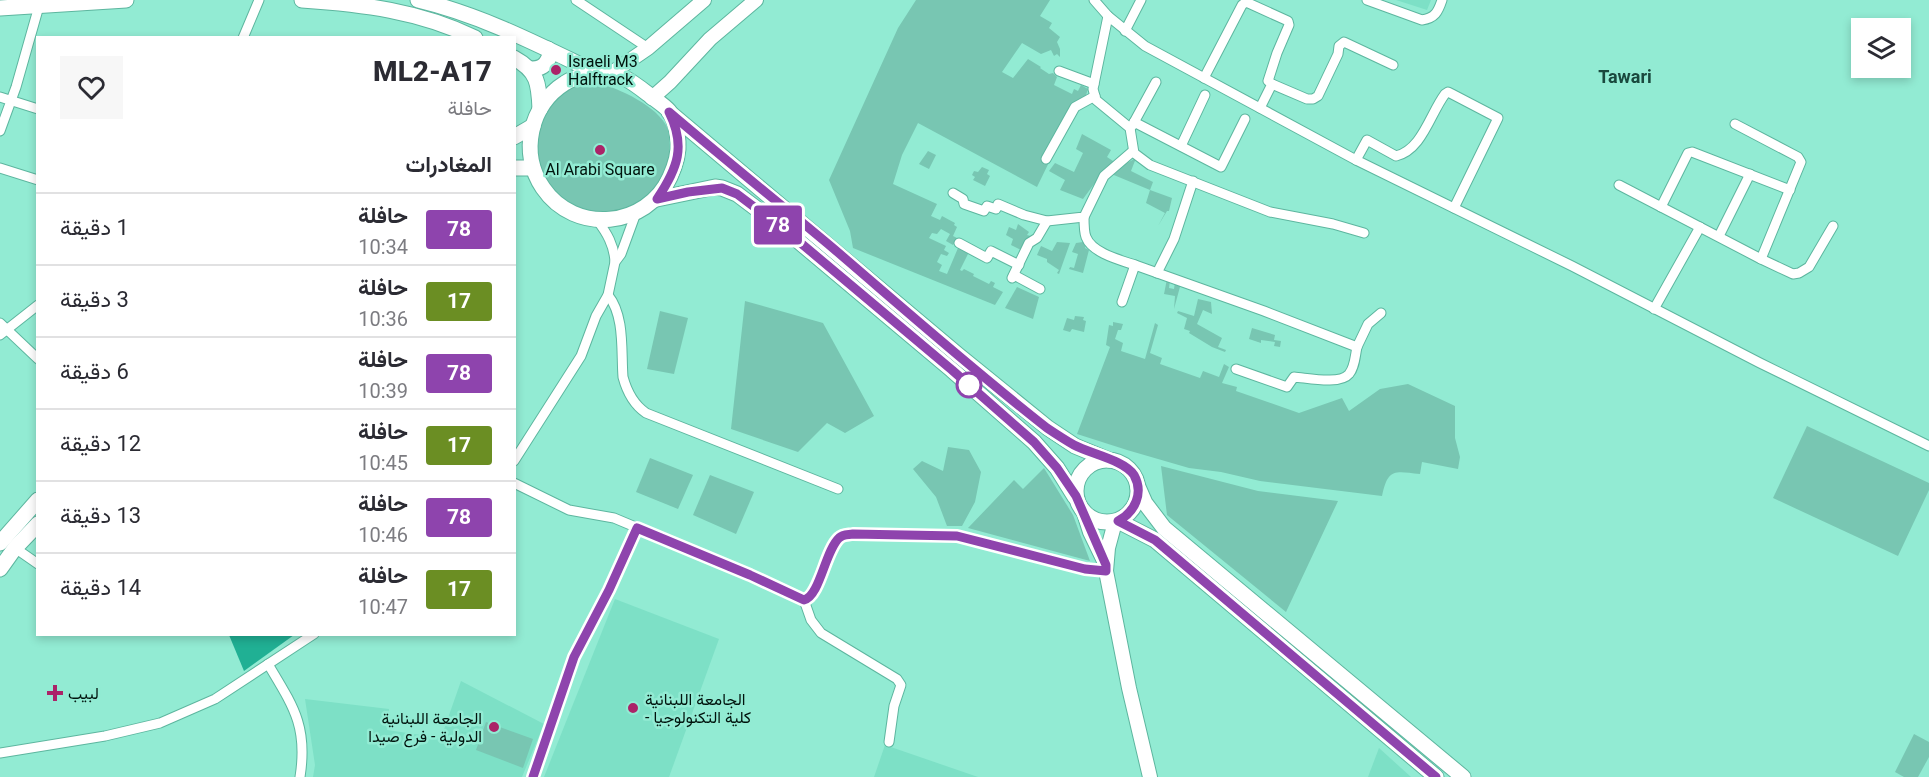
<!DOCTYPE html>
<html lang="ar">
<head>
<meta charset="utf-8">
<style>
	body { margin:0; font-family:Roboto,Vazirmatn,sans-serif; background:#f7f7f7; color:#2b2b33; direction:rtl; height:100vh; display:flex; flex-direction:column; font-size:22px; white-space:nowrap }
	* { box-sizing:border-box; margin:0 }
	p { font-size:20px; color:#7c7c81 }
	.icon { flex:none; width:33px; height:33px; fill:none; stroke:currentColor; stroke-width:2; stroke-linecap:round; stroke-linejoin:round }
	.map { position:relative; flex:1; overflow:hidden; direction:ltr }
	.panel { position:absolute; left:36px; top:36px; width:480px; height:600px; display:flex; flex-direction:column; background:#fff; border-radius:0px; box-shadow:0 3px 9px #0003; direction:rtl }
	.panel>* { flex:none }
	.badge { padding:0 12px; border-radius:4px; font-size:21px; line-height:39px }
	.controls { position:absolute; left:1851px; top:18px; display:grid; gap:12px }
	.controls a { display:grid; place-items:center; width:60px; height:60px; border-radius:0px; background:#fff; box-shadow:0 3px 9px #0003; font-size:30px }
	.map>.badge { position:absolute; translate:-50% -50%; box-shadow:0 0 0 3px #fff }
	h2 { padding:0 24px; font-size:22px; line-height:54px }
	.round { display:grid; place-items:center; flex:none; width:63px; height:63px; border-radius:0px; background:#f7f7f7 }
	.summary { display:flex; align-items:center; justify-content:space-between; height:102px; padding:0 24px }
	h1 { font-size:28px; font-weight:800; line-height:45px }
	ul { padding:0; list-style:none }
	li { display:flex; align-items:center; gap:18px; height:72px; padding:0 24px; border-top:2px solid #e1e1e2 }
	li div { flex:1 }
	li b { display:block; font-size:22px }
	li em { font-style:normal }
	li .badge { min-width:66px; font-weight:700; text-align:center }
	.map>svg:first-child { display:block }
	.built { fill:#7de0c6 }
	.green { fill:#78c6b2 }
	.forest { fill:#20b094 }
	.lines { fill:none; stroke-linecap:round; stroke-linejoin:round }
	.minor-casing { stroke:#5db69f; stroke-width:11 }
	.secondary-casing { stroke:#5db69f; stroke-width:16 }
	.primary-casing { stroke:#5db69f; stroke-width:17 }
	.trunk-casing { stroke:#5db69f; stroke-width:17 }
	.minor { stroke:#fff; stroke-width:9 }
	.secondary { stroke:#fff; stroke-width:14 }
	.primary { stroke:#fff; stroke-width:15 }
	.trunk { stroke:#fff; stroke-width:15 }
	.line-casing { stroke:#fff; stroke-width:14 }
	.line { stroke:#8e44ad; stroke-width:9 }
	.poi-dot { fill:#ab2368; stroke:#92ebd3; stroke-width:2 }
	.stop-dot { fill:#fff; stroke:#8e44ad; stroke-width:3 }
	.labels { text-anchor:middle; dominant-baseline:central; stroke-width:5; stroke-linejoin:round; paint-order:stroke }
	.poi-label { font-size:16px; fill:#00130d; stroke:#92ebd3; text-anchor:start }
	.neighbourhood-label { font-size:18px; font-weight:bold; fill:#1a493e; stroke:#92ebd3 }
</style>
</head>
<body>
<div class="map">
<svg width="1929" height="777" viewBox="0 0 1929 777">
	<rect width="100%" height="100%" fill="#92ebd3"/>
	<!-- built -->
	<g class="built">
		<path d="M1396 0H1431L1427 10Z"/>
		<path d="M615 599 719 639 669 777H544Z"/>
		<path d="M461 681 544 724 522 777H313L315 765 305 699 389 709 387 730 441 738Z"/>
		<path d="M885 745 978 777H874Z"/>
		<path d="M1379 748 1411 777H1368Z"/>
	</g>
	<!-- green -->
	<g class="green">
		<path d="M916 0H1050L1040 16 1052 23 1049 28 1060 37 1057 42 1060 49V57L1057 54 1054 56 1051 50 1041 54 1022 43 1002 72 1013 78 1028 59 1041 67 1040 68 1049 74 1053 73 1057 77 1054 85 1072 94 1074 89 1078 91 1081 85 1088 89 1085 98 1073 113 1037 187 918 123 902 155 893 184 937 204 931 216 940 220 942 216 955 223 954 225 957 227 953 236 957 238 953 245 946 241 950 234 941 229 937 234 932 233 929 238 946 246 944 250 949 253 947 256 941 254 937 262 942 265 939 271 947 274 958 248 969 252 960 270 962 271 964 269 974 274 973 276 989 284 991 281 995 283 993 287 1003 292 995 305 853 248 850 231 829 180 898 28Z"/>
		<path d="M599 83C620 89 657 106 667 127 669 131 669 137 669 141 672 164 659 191 638 203 573 241 508 166 552 104 557 97 568 87 577 85 584 83 592 84 599 83Z"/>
		<path d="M1082 134 1111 150 1107 157 1116 163 1097 180 1083 199 1060 190 1065 180 1049 171 1055 163 1074 172 1083 153 1076 149Z"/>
		<path d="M928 151 936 155 929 169 919 164Z"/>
		<path d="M1136 158 1131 171 1153 182 1150 190 1172 198 1169 211H1167L1158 226 1165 213 1146 203 1150 190 1109 173Z"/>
		<path d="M982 167 989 170 987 174 990 176 985 186 973 180 975 177 972 175 974 171 978 172Z"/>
		<path d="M1018 224 1029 232 1027 235 1034 237 1023 251 1011 245 1013 239 1006 235 1009 227 1016 230Z"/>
		<path d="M1057 242 1070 243 1059 274 1057 273 1059 270 1047 262V259L1037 255 1041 246 1052 251Z"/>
		<path d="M1083 242 1086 245 1085 248 1089 250 1083 273 1069 269 1070 267 1074 268 1078 254 1072 252 1076 243Z"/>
		<path d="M1167 279 1170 280 1169 288 1174 289 1175 282 1181 283 1174 309 1175 296 1164 294Z"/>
		<path d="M1017 287 1039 297 1033 319 1005 308Z"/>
		<path d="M1198 299 1211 302 1212 314 1203 310 1197 324 1222 338 1218 347 1226 350 1225 352 1212 347 1189 333 1190 331 1184 329 1187 318 1177 313 1178 311 1194 316Z"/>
		<path d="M745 301 823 323 874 416 845 433 827 423 798 452 731 429Z"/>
		<path d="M660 311 688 318 674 374 647 369Z"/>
		<path d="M1075 316 1084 317 1083 320 1086 321 1084 332 1072 329 1070 332 1063 330 1067 318 1074 320Z"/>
		<path d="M1113 322 1123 324 1121 330H1118L1115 339 1123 343 1121 351 1145 359 1155 323 1158 325 1150 353 1162 358 1160 364 1200 378 1203 371 1219 377 1224 364 1229 367 1222 383 1237 387 1236 391 1299 413 1342 398 1349 411 1380 389 1408 384 1455 406V438L1460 457 1458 469 1422 462 1420 474C1394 471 1388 468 1382 496L1260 481 1221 472 1189 468 1127 450 1077 434 1110 347 1106 345 1109 325 1113 326Z"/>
		<path d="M1252 328 1275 335 1274 340 1281 341 1280 347 1274 346 1275 342 1261 340V343L1249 339Z"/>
		<path d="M1807 426 1929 483V490L1898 556 1773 498Z"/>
		<path d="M948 447 969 450 981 472 975 502 962 526H947L936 497 913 469 922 461 943 471Z"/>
		<path d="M650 458 693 475 678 509 636 492Z"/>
		<path d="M1161 466 1258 491 1338 501 1286 612 1167 515Z"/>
		<path d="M1044 468 1073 515 1090 561 968 528 1014 480 1023 489Z"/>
		<path d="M710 475 754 492 736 534 693 515Z"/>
		<path d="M486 722 533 739 523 768 476 750Z"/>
		<path d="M1914 734 1929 742V757L1918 777H1904L1895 772Z"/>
	</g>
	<!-- forest -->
	<path class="forest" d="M229 635H294L244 671Z"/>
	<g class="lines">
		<!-- minor casing -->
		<g class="minor-casing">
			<g id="minor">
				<path d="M576 0 648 48"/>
				<path d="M1094 0 1108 16 1145 46 1356 160 1572 266 1760 363 1929 446"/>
				<path d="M1367 0 1422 20C1435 18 1438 12 1442 0"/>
				<path d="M1108 16 1093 89 1096 100 1130 128 1134 153 1150 165 1270 212 1333 224 1364 233"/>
				<path d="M1125 31 1141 0"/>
				<path d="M243 38 259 0"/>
				<path d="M1059 71 1094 84"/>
				<path d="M1204 78 1242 5 1246 2 1288 21 1289 25 1277 53 1268 81 1272 84 1307 99H1313L1318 96 1338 54 1339 46 1344 42 1393 65"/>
				<path d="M0 97 38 109"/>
				<path d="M1260 108 1272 84"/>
				<path d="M1134 122 1221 167 1245 119"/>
				<path d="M1735 124 1798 157 1801 162 1761 259"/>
				<path d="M1132 126 1156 82"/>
				<path d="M0 131 16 87 39 6"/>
				<path d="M1181 146 1205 95"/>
				<path d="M1046 159 1075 107 1095 96"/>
				<path d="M1356 160 1367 140 1396 156C1422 150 1430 114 1445 94L1448 92 1452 94 1498 118 1454 208"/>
				<path d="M0 168 38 180"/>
				<path d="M1619 185 1761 259 1793 274 1799 273 1809 267 1833 226"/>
				<path d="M953 193 963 199 964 204 984 211 987 206 996 209 998 204 1024 215 1047 221 1084 217 1104 176 1133 151"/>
				<path d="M1661 207 1688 153 1692 152 1790 190"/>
				<path d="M1084 217C1084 223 1084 232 1086 237 1092 253 1120 260 1135 265L1122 302"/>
				<path d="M597 220C607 233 614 245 615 262"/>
				<path d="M1719 236 1750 174"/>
				<path d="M959 243 987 258 991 251 1019 265"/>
				<path d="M1135 265 1264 311 1357 347C1355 356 1355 367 1349 374 1340 385 1308 378 1294 377L1287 387 1236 369"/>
				<path d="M1157 273 1174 239 1193 181"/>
				<path d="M1014 275 1040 289"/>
				<path d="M1012 278 1029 243 1037 238 1047 221"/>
				<path d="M608 295C625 316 621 351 623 377 627 392 633 404 646 413L838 489"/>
				<path d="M1654 309 1700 227"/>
				<path d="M0 323 38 359"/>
				<path d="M0 335 38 305"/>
				<path d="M1357 347 1368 324 1381 313"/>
				<path d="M514 461 581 356 596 316 608 295 615 262 621 254 636 213"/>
				<path d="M514 483 569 510 614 518 750 575 804 600C824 595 823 543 843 535 846 534 849 534 853 534L957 536 1085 569 1106 571"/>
				<path d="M15 548 38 564"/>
				<path d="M804 600 811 620 821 633 897 679 901 685 894 706 889 742"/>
				<path d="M268 664C293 706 308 726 300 777"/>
				<path d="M0 753 105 736 160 723 215 699 314 634"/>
				<path d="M533 777 574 657 609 590 637 528"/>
			</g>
		</g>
		<!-- secondary casing -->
		<g class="secondary-casing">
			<g id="secondary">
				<path d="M613 72 648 48 704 0"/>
				<path d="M652 98 670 82 710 39 756 0"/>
				<path d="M1084 513 1090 532 1106 565"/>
				<path d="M1115 522 1108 548 1106 571 1129 688 1150 777"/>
			</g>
		</g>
		<!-- primary casing -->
		<g class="primary-casing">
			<g id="primary">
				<path d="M514 137 533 126"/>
				<path d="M514 168H533"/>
				<path d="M0 543 38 500"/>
				<path d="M0 569 15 548 38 524"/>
			</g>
		</g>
		<!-- trunk casing -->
		<g class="trunk-casing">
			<g id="trunk">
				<path d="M302 0C362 4 420 11 475 38"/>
				<path d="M418 0C481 15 537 44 595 72"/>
				<path d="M0 8 126 0"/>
				<path d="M514 58C538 71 539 84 540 109"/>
				<path d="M530 69C541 69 546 66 550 55L548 49"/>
				<path d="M595 72C618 71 630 80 648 94 654 99 664 105 669 111 676 120 677 131 678 142 679 154 675 166 670 177 647 228 575 235 543 188 519 153 530 105 565 83 574 77 584 75 595 72Z"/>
				<path d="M669 112 958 355 1048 428 1075 446 1109 460"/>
				<path d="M657 199 715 187 722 188 737 194 790 234 952 370 1034 442 1057 468 1075 497"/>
				<circle cx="1107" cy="491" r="31"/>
				<path d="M1138 487 1145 503 1164 528 1463 777"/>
				<path d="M1118 521 1155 540 1436 777"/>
			</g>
		</g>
		<!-- minor -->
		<use href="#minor" class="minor"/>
		<!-- secondary -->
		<use href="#secondary" class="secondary"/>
		<!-- primary -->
		<use href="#primary" class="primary"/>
		<!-- trunk -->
		<use href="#trunk" class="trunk"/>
	</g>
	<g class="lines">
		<!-- line casing -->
		<g class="line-casing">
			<path id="line" d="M533 777 574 657 609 590 637 528 750 575 804 600C820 596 825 551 839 538 843 534 848 535 853 534L957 536 1085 569 1106 571V565L1076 496 1057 468 1034 442 952 370 790 234 737 194 722 188 688 192 657 199C678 168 686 146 669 112 723 158 779 203 834 249 904 309 974 371 1047 428 1056 434 1065 440 1074 445 1091 454 1124 460 1134 475 1144 493 1135 512 1118 521L1155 540 1436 777"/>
		</g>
		<!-- line -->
		<use href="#line" class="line"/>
	</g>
	<!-- markers -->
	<g class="poi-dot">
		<circle cx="556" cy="70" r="6"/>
		<circle cx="600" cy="150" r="6"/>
		<path d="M52 684h6v6h6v6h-6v6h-6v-6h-6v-6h6z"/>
		<circle cx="633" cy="708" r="6"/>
		<circle cx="494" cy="727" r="6"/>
	</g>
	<circle class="stop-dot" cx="969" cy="385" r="12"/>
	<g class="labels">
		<!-- poi labels -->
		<g class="poi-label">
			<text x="568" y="61">Israeli M3<tspan x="568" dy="18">Halftrack</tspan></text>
			<text x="600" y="169" text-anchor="middle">Al Arabi Square</text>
			<text x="68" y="693">لبيب</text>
			<text x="645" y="699">الجامعة اللبنانية<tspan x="645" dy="18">- كلية التكنولوجيا</tspan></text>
			<text x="482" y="718" text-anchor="end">الجامعة اللبنانية<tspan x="482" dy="18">الدولية - فرع صيدا</tspan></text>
		</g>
		<!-- neighbourhood labels -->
		<g class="neighbourhood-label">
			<text x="1625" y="76">Tawari</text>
		</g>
	</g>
</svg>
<div class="controls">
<a><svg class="icon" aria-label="layers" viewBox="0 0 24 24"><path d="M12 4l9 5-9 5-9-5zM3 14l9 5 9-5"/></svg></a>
</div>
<b class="badge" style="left:778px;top:225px;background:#8e44ad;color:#fff">78</b>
<section class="panel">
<div class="summary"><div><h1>ML2-A17</h1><p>حافلة</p></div><a class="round"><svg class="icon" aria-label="heart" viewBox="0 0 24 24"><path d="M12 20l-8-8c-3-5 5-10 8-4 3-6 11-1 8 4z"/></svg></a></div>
<h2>المغادرات</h2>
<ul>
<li><span class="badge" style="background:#8e44ad;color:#fff">78</span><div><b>حافلة</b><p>10:34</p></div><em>1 دقيقة</em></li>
<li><span class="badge" style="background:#6b8e23;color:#fff">17</span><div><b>حافلة</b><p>10:36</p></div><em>3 دقيقة</em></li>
<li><span class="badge" style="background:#8e44ad;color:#fff">78</span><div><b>حافلة</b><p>10:39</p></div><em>6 دقيقة</em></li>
<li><span class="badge" style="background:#6b8e23;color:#fff">17</span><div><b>حافلة</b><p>10:45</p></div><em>12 دقيقة</em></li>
<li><span class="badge" style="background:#8e44ad;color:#fff">78</span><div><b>حافلة</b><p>10:46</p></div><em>13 دقيقة</em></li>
<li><span class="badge" style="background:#6b8e23;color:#fff">17</span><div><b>حافلة</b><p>10:47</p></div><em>14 دقيقة</em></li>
</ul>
</section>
</div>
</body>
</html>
